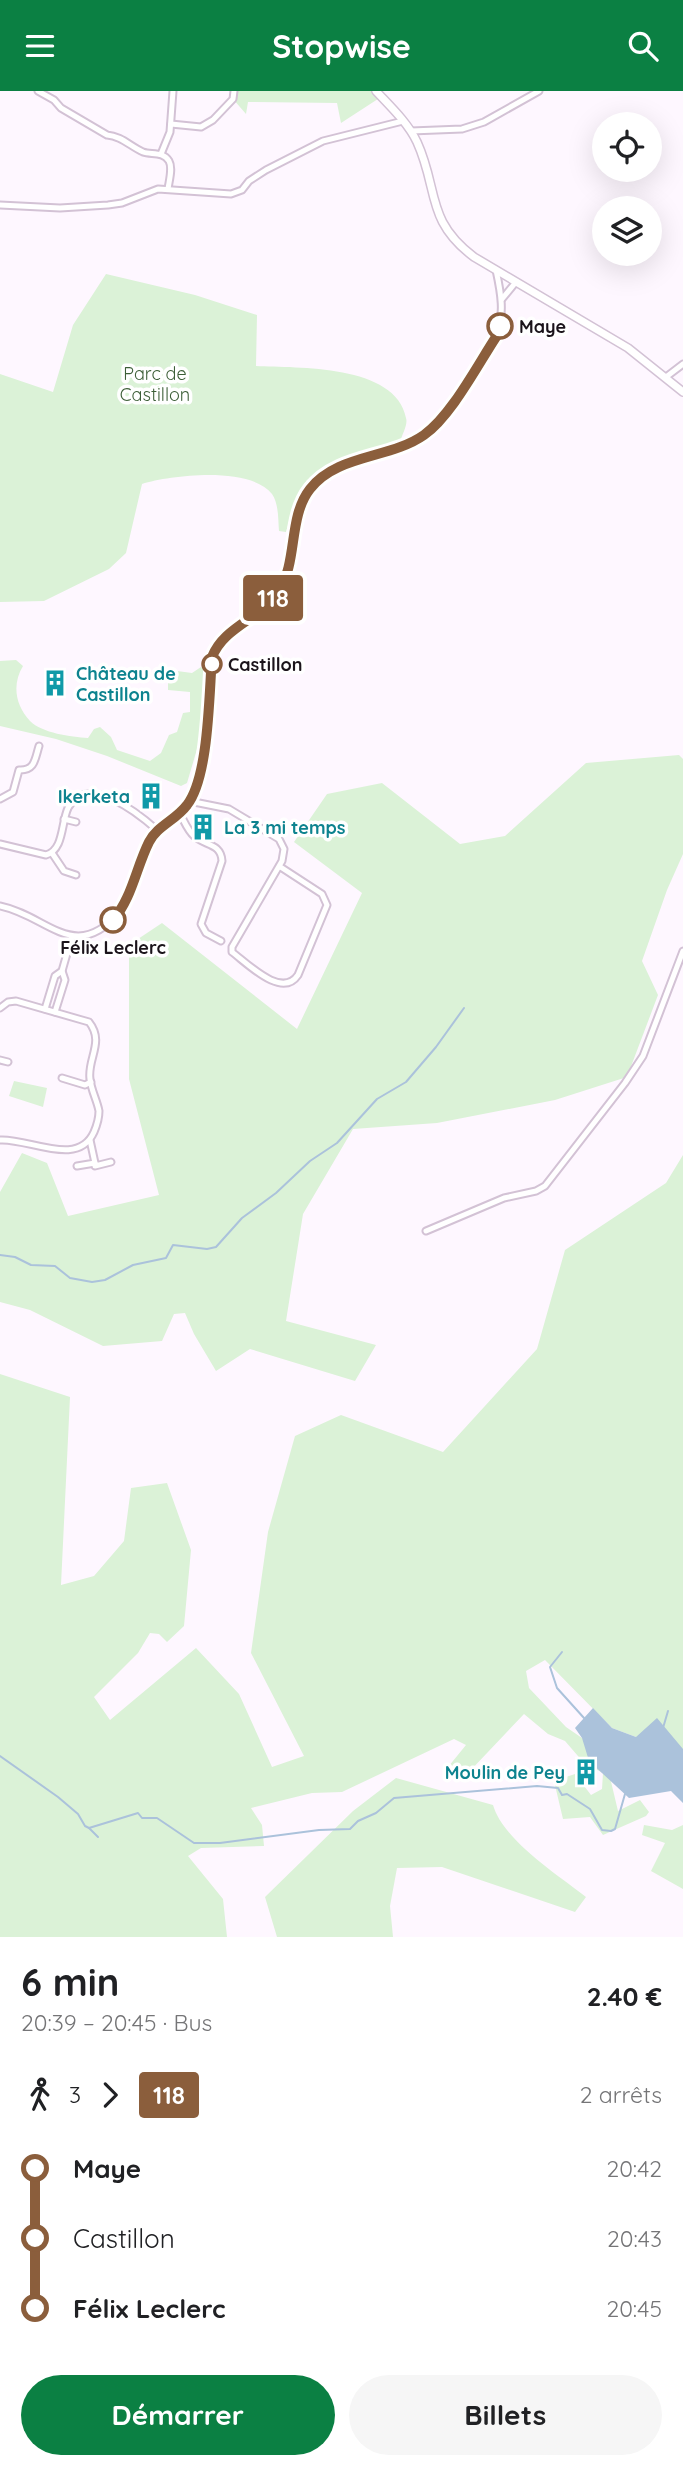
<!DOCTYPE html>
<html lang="fr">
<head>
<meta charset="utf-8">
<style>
	body { margin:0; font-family:Quicksand,sans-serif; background:#f6f6f6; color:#202124; height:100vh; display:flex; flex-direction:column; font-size:26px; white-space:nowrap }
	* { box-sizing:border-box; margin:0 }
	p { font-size:23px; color:#757577 }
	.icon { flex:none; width:38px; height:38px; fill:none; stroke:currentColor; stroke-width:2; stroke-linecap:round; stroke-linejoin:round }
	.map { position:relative; height:1846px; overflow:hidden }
	.sheet { display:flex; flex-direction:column; background:#fff; flex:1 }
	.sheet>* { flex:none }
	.badge { padding:0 14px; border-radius:5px; font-size:24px; line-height:46px }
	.buttons { position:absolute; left:592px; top:21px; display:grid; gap:14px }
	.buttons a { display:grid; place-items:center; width:70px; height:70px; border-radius:50%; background:#fff; box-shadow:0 7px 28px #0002; font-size:35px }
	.map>.badge { position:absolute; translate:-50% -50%; box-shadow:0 0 0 4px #fff }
	.legs { display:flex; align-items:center; gap:10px; height:77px; padding:0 21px; font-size:23px }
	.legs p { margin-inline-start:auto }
	.head { display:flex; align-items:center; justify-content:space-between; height:119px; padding:0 21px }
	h1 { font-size:38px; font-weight:700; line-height:52px }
	.button { display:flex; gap:14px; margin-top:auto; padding:14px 21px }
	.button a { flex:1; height:80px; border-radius:42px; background:#0b8043; color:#fff; font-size:28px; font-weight:700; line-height:80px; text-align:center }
	.button a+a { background:#f6f6f6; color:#202124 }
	ul { padding:0 21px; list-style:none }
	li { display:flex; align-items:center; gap:24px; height:70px; font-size:26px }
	li i { display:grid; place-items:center; width:10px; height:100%; margin:0 9px; background:currentColor }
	li i::after { content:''; width:18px; height:18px; margin:-9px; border:5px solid; border-radius:50%; background:#fff }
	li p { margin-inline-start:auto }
	li:first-child i { background:linear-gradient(#0000 50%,currentColor 0) }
	li:last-child i { background:linear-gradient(currentColor 50%,#0000 0) }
	header { display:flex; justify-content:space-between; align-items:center; height:91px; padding:0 21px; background:#0b8043; color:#fff; font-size:32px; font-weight:700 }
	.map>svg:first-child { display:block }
	.green { fill:#dbf2d7 }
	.water { fill:#abc2db }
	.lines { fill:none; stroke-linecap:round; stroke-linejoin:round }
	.stream { stroke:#abc2db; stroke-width:2 }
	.minor-casing { stroke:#d3c2d5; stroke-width:9 }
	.tertiary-casing { stroke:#d3c2d5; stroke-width:10 }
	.minor { stroke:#fff; stroke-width:5 }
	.tertiary { stroke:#fff; stroke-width:7 }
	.line-1-casing { stroke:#fff; stroke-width:16 }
	.line-1 { stroke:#8b5e3c; stroke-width:10 }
	.stop-1-dot { fill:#fff; stroke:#8b5e3c; stroke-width:3.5 }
	.labels { text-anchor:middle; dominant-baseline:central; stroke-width:7; stroke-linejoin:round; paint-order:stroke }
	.stop-label { font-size:18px; font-weight:bold; fill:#1b141b; stroke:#fff; text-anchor:start }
	.park-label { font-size:18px; fill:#3c5e37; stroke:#fff }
	.culture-label { font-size:18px; font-weight:bold; fill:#0d838f; stroke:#fff; text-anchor:start }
</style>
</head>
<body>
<header><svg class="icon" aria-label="menu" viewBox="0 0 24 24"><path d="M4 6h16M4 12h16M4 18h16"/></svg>Stopwise<svg class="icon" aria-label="search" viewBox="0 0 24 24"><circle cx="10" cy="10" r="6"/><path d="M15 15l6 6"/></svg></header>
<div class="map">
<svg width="683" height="1846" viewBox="0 0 683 1846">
	<rect width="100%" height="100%" fill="#fef7ff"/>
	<!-- green -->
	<g class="green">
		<path d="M234 0H376L381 6 341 32 337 12 248 11 246 23 233 8Z"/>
		<path d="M106 183 195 204 257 224 256 275C297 277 396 273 406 327 408 333 403 342 401 348L307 389 296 407 286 441 279 440C278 429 279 413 272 403 250 375 172 384 142 393L126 462 109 478 44 510 0 511V283L53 301 73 234Z"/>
		<path d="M16 569 23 575C12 593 15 614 30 630 42 642 71 646 88 647L94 638 100 636 111 646 117 659 150 670 161 662 169 644 177 641 183 622 190 621V601L168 599V582L177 580 192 582 201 576 204 578 200 648 187 692 181 695 107 665 56 648 0 635V570Z"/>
		<path d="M679 664 683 668V763L667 799 642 870 658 904 627 986 555 1009 437 1032 353 1038 303 1123 286 1230 376 1254 355 1290 250 1258 216 1280 194 1243 185 1222 174 1223 162 1250 103 1255 30 1219 0 1211V1101L22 1062 47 1072 68 1125 159 1104 129 988V854L162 832 297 938 362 802 294 751 327 703 382 692 460 753 505 745 586 672Z"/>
		<path d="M14 990 47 997 43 1016 9 1005Z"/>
		<path d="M683 1064V1658L636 1646 612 1637 545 1569 526 1580 529 1597 566 1636 582 1647 608 1678 618 1720 640 1709 649 1721 646 1725 603 1744 590 1726 563 1728 554 1690 575 1683 591 1704 602 1698 603 1682 584 1672 565 1650 548 1643 524 1623 469 1681H444L466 1654 454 1648 342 1701 312 1702 251 1717 262 1734 264 1755 201 1757 188 1765 223 1808 227 1846H0V1283L70 1306 61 1494 94 1485 124 1450 131 1397 167 1392 191 1459 184 1535 167 1551 159 1543 150 1542 138 1562 94 1606 110 1629 196 1557 239 1603 272 1676 304 1665 251 1562 268 1441 295 1345 341 1324 443 1361 537 1258 565 1159 666 1092Z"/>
		<path d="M396 1687 493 1714C503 1749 558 1784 586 1806L575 1821 442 1776 397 1777 390 1815 393 1846H277L265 1806 353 1720Z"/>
		<path d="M644 1734 672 1739 683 1734V1798L651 1780 665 1752 642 1744Z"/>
	</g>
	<!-- water -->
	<path class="water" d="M593 1617 612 1637 636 1646 657 1627 683 1658V1712L671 1700 629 1707 589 1670 582 1647 575 1637Z"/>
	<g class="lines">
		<!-- stream -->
		<g class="stream">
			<path d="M0 1164 15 1166 31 1174 55 1175 70 1187 92 1191 105 1189 133 1174 166 1167 173 1154 207 1158 216 1156 242 1127 276 1102 310 1070 337 1052 377 1008 406 991 436 956 464 917"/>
			<path d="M562 1561 550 1576 557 1597 584 1627"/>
			<path d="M663 1637 668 1620"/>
			<path d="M0 1665 58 1706 78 1723 85 1735 89 1737 138 1722 142 1727H157L194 1752H220L319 1739 350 1738 358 1730 376 1722 394 1707 537 1695 558 1697 562 1704 567 1703 590 1718 602 1739 611 1740 615 1738 625 1703"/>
			<path d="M89 1737 98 1746"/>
		</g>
		<!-- minor casing -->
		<g class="minor-casing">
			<g id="minor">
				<path d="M38 0 54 9 61 17 107 44C121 45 130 55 143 61 151 64 163 60 169 70 173 77 169 90 168 98"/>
				<path d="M171 33 201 36 213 29 233 8 234 0"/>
				<path d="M411 40 462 38 484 31 539 0"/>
				<path d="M161 63 170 41 173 0"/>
				<path d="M0 114 60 117 108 114 122 112 158 98 231 103 242 99 249 90 266 79 323 50 403 30"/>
				<path d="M502 208 516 191"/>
				<path d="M666 286 683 273"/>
				<path d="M0 708 13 701 19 679C35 680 35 668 39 655"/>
				<path d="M189 710 229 718 279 748 284 758 282 770 232 856V861C248 873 282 908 298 884L327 814 322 803 279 775"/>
				<path d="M179 721C184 729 187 739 194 745 205 755 221 752 222 770L201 833 206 842 221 850"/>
				<path d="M64 728 76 731"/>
				<path d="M0 753 46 764C64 759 61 732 68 717 87 681 139 723 157 739"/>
				<path d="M52 762 64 780 76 784"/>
				<path d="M0 815C49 825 74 874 121 820L153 744 187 714 193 702 201 679 212 566C224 535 261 527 279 500 298 470 288 427 309 398 336 363 390 368 424 344 453 324 476 276 496 246 505 223 501 202 496 179"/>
				<path d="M0 917 8 911 16 910 89 931C105 951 87 968 90 988 91 999 97 1009 99 1020 99 1027 97 1034 94 1041 78 1077 29 1047 0 1049"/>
				<path d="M45 918 55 885 62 880 72 845"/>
				<path d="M55 921 65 889 62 880"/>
				<path d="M0 969 8 971"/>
				<path d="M62 987 85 994 91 991"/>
				<path d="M95 1072V1075L111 1071"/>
				<path d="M77 1075 95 1072 90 1049"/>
				<path d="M426 1140 504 1107 536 1100 545 1095 625 992 643 965 683 860"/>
			</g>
		</g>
		<!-- tertiary casing -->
		<g class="tertiary-casing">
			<path id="tertiary" d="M376 0C391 16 408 32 417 51 439 99 425 129 474 166L628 257 683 301"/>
		</g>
		<!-- minor -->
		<use href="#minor" class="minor"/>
		<!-- tertiary -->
		<use href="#tertiary" class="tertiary"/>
	</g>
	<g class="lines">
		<!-- line-1 casing -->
		<g class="line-1-casing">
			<path id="line-1" d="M113 829C132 807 136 777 149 751 157 735 176 729 187 714 209 686 209 603 212 566 224 535 261 528 279 500 298 470 288 426 310 398 337 363 390 368 424 344 451 325 477 275 496 246L500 235"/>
		</g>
		<!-- line-1 -->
		<use href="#line-1" class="line-1"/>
	</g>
	<!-- icons -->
	<defs>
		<g id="building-bare" transform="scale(2.1)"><path d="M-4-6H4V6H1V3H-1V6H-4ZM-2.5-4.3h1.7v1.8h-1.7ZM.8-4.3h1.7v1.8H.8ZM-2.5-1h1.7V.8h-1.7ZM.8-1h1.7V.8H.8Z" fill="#0f9aa8" stroke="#fff" stroke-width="2.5" paint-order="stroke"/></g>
	</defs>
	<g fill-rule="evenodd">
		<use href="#building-bare" x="55" y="592"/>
		<use href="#building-bare" x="151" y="705"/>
		<use href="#building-bare" x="203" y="736"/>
		<use href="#building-bare" x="586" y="1681"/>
	</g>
	<!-- markers -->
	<g class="stop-1-dot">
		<circle cx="500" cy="235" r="12"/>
		<circle cx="212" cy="573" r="9"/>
		<circle cx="113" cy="829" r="12"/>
	</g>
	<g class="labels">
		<!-- stop labels -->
		<g class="stop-label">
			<text x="519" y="235">Maye</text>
			<text x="228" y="573">Castillon</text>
			<text x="113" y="856" text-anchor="middle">Félix Leclerc</text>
		</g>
		<!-- park labels -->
		<g class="park-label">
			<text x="155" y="282">Parc de<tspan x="155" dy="21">Castillon</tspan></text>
		</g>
		<!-- culture labels -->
		<g class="culture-label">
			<text x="76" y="582">Château de<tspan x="76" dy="21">Castillon</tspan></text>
			<text x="130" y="705" text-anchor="end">Ikerketa</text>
			<text x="224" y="736">La 3 mi temps</text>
			<text x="565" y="1681" text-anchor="end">Moulin de Pey</text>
		</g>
	</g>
</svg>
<div class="buttons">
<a><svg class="icon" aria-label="locate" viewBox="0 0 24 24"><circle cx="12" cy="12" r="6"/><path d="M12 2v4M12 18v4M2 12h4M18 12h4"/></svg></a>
<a><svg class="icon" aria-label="layers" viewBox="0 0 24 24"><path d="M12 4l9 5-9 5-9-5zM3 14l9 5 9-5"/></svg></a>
</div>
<b class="badge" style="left:273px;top:507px;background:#8b5e3c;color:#fff">118</b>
</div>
<section class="sheet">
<div class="head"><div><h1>6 min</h1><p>20:39 – 20:45 · Bus</p></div><b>2.40 €</b></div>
<div class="legs"><svg class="icon" aria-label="walk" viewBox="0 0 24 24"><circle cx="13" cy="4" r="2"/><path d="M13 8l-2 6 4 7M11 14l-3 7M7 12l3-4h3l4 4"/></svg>3<svg class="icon" aria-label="forward" viewBox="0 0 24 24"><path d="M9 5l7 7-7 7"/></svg><b class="badge" style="background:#8b5e3c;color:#fff">118</b><p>2 arrêts</p></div>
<ul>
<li><i style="color:#8b5e3c"></i><b>Maye</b><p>20:42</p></li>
<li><i style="color:#8b5e3c"></i><span>Castillon</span><p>20:43</p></li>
<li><i style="color:#8b5e3c"></i><b>Félix Leclerc</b><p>20:45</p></li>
</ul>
<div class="button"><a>Démarrer</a><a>Billets</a></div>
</section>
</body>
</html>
